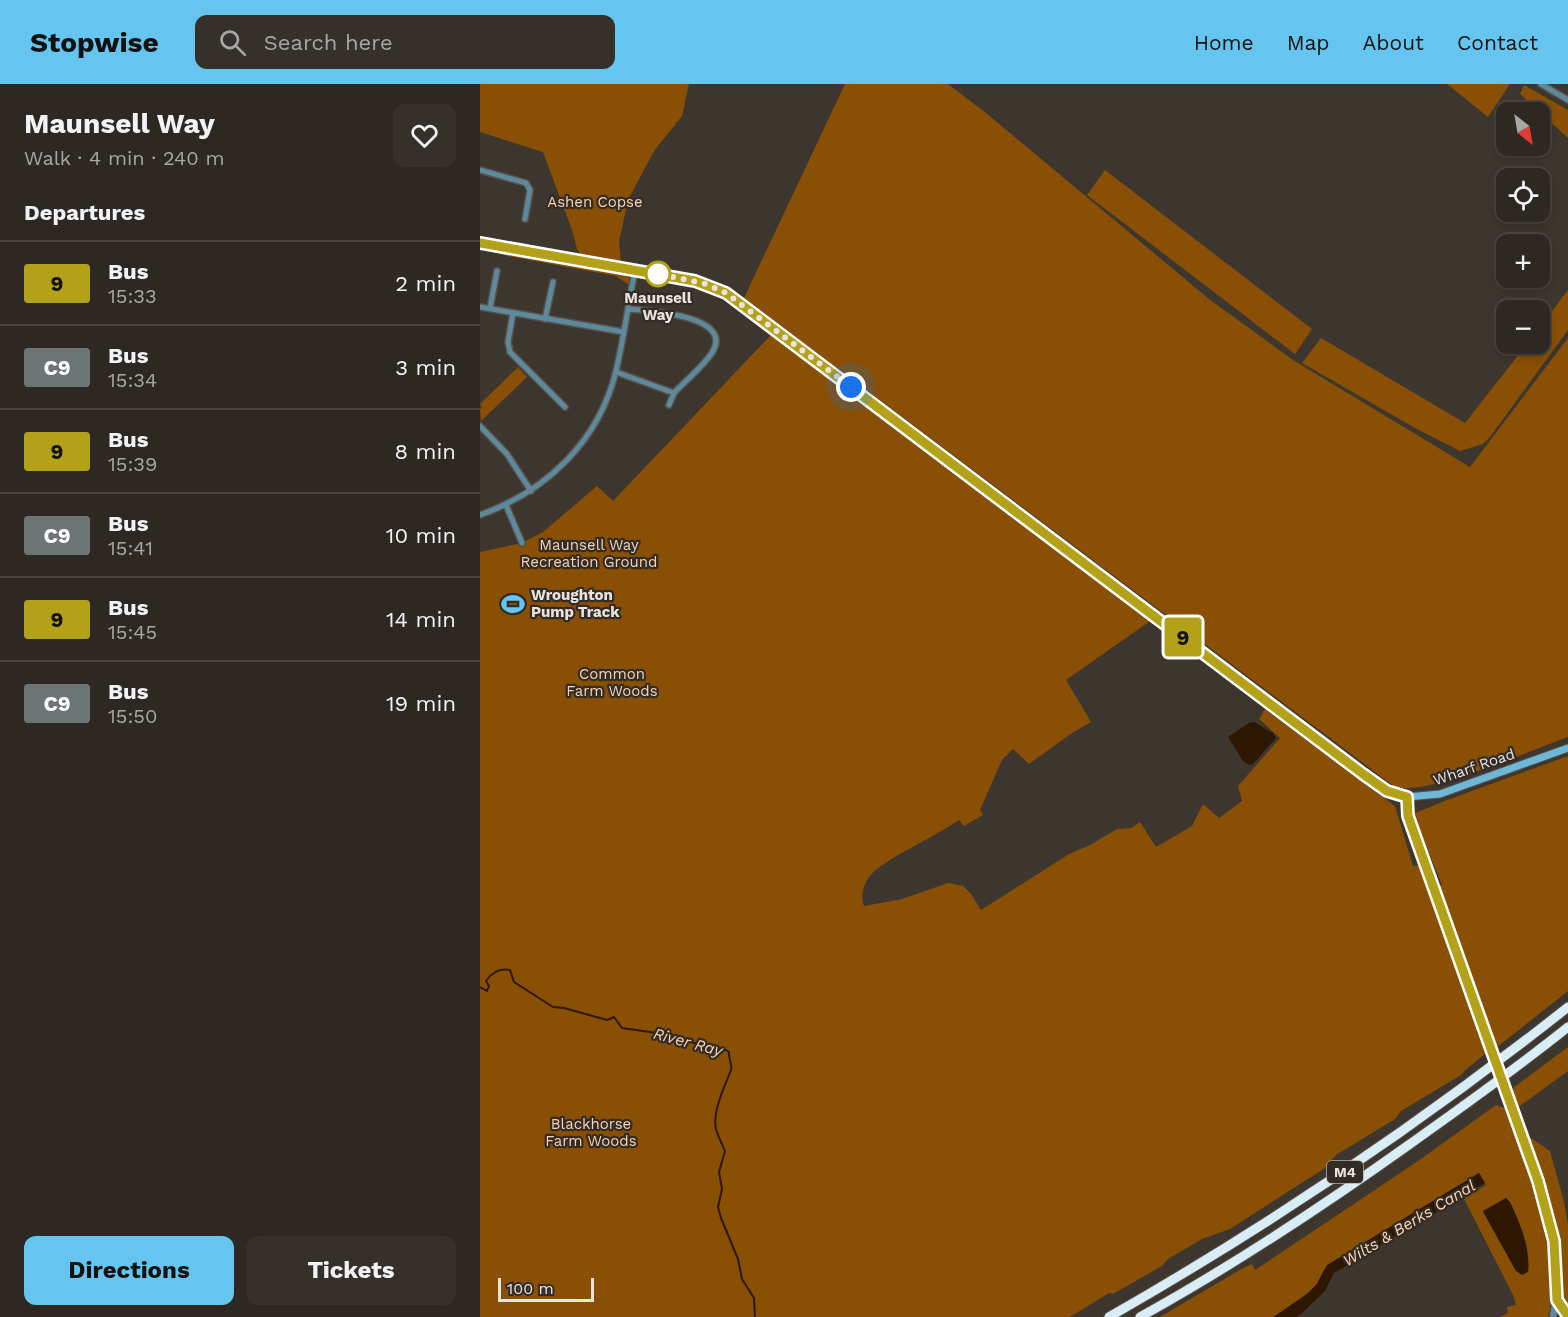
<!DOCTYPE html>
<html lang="en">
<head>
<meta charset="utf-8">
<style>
	body { margin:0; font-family:"Work Sans",sans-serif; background:#36302b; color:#f1f3f6; height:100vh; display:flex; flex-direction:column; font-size:22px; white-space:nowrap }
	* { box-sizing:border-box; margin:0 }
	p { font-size:20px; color:#a7a6a6 }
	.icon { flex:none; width:33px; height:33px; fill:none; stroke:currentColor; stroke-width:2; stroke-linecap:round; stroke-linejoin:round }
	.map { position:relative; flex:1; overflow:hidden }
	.panel { display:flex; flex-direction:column; background:#2e2823; width:480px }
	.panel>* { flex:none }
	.badge { padding:0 12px; border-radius:4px; font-size:21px; line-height:39px }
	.needle { width:39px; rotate:149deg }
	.tools { position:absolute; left:1016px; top:18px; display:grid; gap:12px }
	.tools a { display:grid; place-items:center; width:54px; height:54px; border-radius:12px; background:#2e2823; box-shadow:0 3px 9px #0003,0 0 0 2px #494441; font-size:30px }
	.scale { position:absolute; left:18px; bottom:15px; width:96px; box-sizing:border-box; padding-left:6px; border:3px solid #e8e3df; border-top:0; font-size:16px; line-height:21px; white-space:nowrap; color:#e8e3df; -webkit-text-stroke:4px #332c26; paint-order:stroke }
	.you { position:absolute; width:30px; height:30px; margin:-15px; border:4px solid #fff; border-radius:50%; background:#1a73e8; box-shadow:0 0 0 9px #1a73e833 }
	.map>.badge { position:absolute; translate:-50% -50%; box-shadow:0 0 0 3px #fff }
	h2 { padding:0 24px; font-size:22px; line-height:54px }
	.round { display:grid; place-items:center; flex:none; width:63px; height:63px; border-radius:12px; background:#36302b }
	.overview { display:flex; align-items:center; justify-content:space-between; height:102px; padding:0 24px }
	h1 { font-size:28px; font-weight:700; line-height:45px }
	.cta { display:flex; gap:12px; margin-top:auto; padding:12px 24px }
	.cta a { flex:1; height:69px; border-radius:12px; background:#65c5ee; color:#111; font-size:24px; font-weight:700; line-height:69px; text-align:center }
	.cta a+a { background:#36302b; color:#f1f3f6 }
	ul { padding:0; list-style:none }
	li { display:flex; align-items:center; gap:18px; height:84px; padding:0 24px; border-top:2px solid #494441 }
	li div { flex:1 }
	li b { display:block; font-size:22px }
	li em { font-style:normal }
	li .badge { min-width:66px; font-weight:700; text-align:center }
	header { display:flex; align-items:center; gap:36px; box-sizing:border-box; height:84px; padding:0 30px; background:#65c5ee; color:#111 }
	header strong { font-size:28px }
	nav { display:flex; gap:33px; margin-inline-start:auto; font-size:21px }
	.search { width:420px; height:54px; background:#36302b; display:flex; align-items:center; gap:15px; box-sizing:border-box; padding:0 21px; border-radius:12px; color:#a7a6a6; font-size:22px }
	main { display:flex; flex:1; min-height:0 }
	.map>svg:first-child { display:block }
	.green { fill:#894f04; fill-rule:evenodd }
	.water { fill:#2d1701 }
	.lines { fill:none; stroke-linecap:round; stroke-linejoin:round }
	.stream { stroke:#2d1701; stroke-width:2 }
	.minor-casing { stroke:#58524b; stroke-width:8 }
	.tertiary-casing { stroke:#58524b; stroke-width:8 }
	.secondary-casing { stroke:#58524b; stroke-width:9 }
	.motorway-casing { stroke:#58524b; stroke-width:11 }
	.minor { stroke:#5d899d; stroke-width:5 }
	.tertiary { stroke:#5d899d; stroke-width:6 }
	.secondary { stroke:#6fb7d7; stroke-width:7 }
	.motorway { stroke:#d9edf7; stroke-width:9 }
	.tertiary-bridge-casing { stroke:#58524b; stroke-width:8; stroke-linecap:butt }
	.tertiary-bridge { stroke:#5d899d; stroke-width:6 }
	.line-casing { stroke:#fff; stroke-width:14 }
	.line { stroke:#b3a219; stroke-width:9 }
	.walk { stroke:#e8e3df; stroke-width:6; stroke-dasharray:0 10.8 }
	.stop-dot { fill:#fff; stroke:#b3a219; stroke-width:3 }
	.labels { text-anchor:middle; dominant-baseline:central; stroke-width:4.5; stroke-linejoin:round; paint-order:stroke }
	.shield { fill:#332c26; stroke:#b2aca8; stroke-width:1.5 }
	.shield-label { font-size:14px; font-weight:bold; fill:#e8e3df }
	.park-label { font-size:15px; fill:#f8d1af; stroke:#332c26 }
	.stop-label { font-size:15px; font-weight:bold; fill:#e8e3df; stroke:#332c26 }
	.poi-label { font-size:15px; font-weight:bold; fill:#e8e3df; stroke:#332c26; text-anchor:start }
	.street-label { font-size:15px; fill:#e8e3df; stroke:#332c26 }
	.water-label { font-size:16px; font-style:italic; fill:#fbd5b2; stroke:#332c26 }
</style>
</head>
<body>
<header>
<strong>Stopwise</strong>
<div class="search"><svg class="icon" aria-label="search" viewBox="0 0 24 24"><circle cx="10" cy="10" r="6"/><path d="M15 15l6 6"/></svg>Search here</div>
<nav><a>Home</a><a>Map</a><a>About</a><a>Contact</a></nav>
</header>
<main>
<section class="panel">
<div class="overview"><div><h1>Maunsell Way</h1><p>Walk · 4 min · 240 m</p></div><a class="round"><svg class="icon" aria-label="heart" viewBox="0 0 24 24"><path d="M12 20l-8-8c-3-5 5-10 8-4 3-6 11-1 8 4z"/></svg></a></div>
<h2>Departures</h2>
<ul>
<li><span class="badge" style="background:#b3a219;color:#111">9</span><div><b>Bus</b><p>15:33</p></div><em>2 min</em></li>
<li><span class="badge" style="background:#6c7476;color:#fff">C9</span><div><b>Bus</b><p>15:34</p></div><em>3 min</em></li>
<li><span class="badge" style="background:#b3a219;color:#111">9</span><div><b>Bus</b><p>15:39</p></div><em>8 min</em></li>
<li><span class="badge" style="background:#6c7476;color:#fff">C9</span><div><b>Bus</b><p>15:41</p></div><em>10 min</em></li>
<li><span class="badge" style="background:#b3a219;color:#111">9</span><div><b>Bus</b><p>15:45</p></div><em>14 min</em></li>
<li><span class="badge" style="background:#6c7476;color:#fff">C9</span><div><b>Bus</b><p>15:50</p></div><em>19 min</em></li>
</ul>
<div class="cta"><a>Directions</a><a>Tickets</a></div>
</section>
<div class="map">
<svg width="1088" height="1233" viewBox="0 0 1088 1233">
	<rect width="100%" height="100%" fill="#3d362f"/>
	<!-- green -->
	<g class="green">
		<path d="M0 0H209L202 32 174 67 148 116 139 158 141 178 103 174 97 165 92 146 63 68 0 48Z"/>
		<path d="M365 0H468L506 29 729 215 813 276 990 383 1088 254V653C1052 666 948 712 915 703L264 214Z"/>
		<path d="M967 0H1030L1008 33Z"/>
		<path d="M1044 1 1088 26V54L1040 10Z"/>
		<path d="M625 86 832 245 815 270 607 111Z"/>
		<path d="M24 167 143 187 149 194V201L136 192 23 171Z"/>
		<path d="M1088 206V246L1010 353 1003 360 980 367 935 344 822 279 841 254 985 339 1047 260H1059V244Z"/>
		<path d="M291 251 664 533 673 535 586 596 611 638 592 649 549 680 533 665 522 676 500 726 503 731 484 742 479 736C453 754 422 766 397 785 386 793 379 809 384 822L422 815 468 799 483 802 491 810 501 826 589 770 610 761 637 745 651 744 660 738 676 763 712 742 723 720 739 734 762 717 758 702 800 654 779 635 785 625 915 722 933 782 941 781 1006 969C998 977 988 982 981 991L921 1027 915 1035 856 1071 845 1084 750 1145 722 1155 688 1175 682 1182 633 1210 629 1209 590 1233H0V468L42 459 63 448 117 402 133 417Z"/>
		<path d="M38 283 47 293 1 337 0 325 2 323 0 320Z"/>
		<path d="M1088 672V907L1016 964 957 801H962L933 730 967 716Z"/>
		<path d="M1088 963V987L1037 1024 1033 1004Z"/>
		<path d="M1016 1021 1025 1024C1046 1079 1085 1176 1068 1233H1020L1028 1229 1027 1223 1036 1221 1033 1211 984 1115 1006 1101 999 1089 843 1187 837 1200 827 1210 793 1233H680L763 1184 772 1180 775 1186 938 1077ZM1030 1118C1040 1140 1051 1163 1048 1188L1036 1187 1003 1128Z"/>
		<path d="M1045 1050 1070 1067 1084 1118 1088 1140V1224L1083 1222C1078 1200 1080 1175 1077 1152 1071 1118 1056 1084 1045 1050Z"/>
	</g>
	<!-- water -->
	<g class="water">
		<path d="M774 638 793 649 796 654 773 680 769 681 763 677 748 653 769 639Z"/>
		<path d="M999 1089 1005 1099 854 1189 845 1207 821 1230 816 1233H794L827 1210 837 1200 847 1181Z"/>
		<path d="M1026 1114 1030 1118C1040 1140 1050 1163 1048 1188L1042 1191 1036 1187 1003 1127Z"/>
	</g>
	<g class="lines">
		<!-- stream -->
		<path class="stream" d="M0 903 7 907 9 902 6 897C12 888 19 884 30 886L34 898 73 923 84 924 127 936 134 933 142 944 191 951 220 961 246 966 249 968C248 975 253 980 251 986 245 1002 232 1028 236 1045 238 1052 242 1060 245 1067L239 1088 242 1105 238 1123 241 1134 258 1175 262 1195 274 1214 275 1233"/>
		<!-- minor casing -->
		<g class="minor-casing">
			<g id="minor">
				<path d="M1061 0 1088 16"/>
				<path d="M0 86 46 99 50 106 45 135"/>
				<path d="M0 223 144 248"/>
				<path d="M10 224 17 187"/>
				<path d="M33 229 28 258 30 268 85 323"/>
				<path d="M65 235 73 198"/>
				<path d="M136 288 194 309C205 297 225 281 233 267 253 231 167 227 149 225"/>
				<path d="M189 321 194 309"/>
				<path d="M0 342 27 370 51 407"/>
				<path d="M26 421 42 459"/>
				<path d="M0 431C67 407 119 357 136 287 144 254 148 220 155 187"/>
			</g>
		</g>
		<!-- tertiary casing -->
		<g class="tertiary-casing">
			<g id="tertiary">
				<path d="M927 713 928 733 1007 955"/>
				<path d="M1029 1016C1053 1086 1087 1158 1073 1233"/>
				<path d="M1077 1214 1087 1231"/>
			</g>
		</g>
		<!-- secondary casing -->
		<g class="secondary-casing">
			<path id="secondary" d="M0 159 215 197 246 209 907 707 927 713 960 710 1088 664"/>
		</g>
		<!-- motorway casing -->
		<g class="motorway-casing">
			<g id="motorway">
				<path d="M629 1233C790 1141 943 1038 1088 923"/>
				<path d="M660 1233C754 1181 843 1122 930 1060 983 1022 1037 984 1088 943"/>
			</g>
		</g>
		<!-- minor -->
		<use href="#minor" class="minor"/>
		<!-- tertiary -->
		<use href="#tertiary" class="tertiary"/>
		<!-- secondary -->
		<use href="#secondary" class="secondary"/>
		<!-- motorway -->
		<use href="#motorway" class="motorway"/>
		<!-- tertiary-bridge casing -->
		<g class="tertiary-bridge-casing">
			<path id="tertiary-bridge" d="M1007 955 1029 1016"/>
		</g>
		<!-- tertiary-bridge -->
		<use href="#tertiary-bridge" class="tertiary-bridge"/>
	</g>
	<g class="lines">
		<!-- line casing -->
		<g class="line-casing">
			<path id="line" d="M0 159 215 197 246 209 883 690 907 707 927 713 928 732 1058 1097 1074 1157 1077 1216 1088 1232"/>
		</g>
		<!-- line -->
		<use href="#line" class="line"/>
		<!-- walk -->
		<path class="walk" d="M178 190 175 189 226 200 246 209 371 303"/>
	</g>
	<!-- icons -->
	<defs>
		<g id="stadium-bare" transform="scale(1.8)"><path d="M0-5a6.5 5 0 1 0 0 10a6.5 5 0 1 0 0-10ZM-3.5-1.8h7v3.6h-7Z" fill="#65c5ee" stroke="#332c26" stroke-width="2.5" paint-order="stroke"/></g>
	</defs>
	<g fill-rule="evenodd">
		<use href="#stadium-bare" x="33" y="520"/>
	</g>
	<!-- markers -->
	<circle class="stop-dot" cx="178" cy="190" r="12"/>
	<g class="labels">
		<!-- shield labels -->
		<rect class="shield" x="847" y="1077" width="36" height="22" rx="4.5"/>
		<g class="shield-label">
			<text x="865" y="1088">M4</text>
		</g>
		<!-- park labels -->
		<g class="park-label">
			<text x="115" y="118">Ashen Copse</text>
			<text x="109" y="461">Maunsell Way<tspan x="109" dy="17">Recreation Ground</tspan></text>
			<text x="132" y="590">Common<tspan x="132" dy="17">Farm Woods</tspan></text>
			<text x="111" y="1040">Blackhorse<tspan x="111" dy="17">Farm Woods</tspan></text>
		</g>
		<!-- stop labels -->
		<g class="stop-label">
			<text x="178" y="214">Maunsell<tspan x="178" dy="17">Way</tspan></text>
		</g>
		<!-- poi labels -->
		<g class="poi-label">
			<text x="51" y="511">Wroughton<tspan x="51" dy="17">Pump Track</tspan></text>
		</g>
		<!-- street labels -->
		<g class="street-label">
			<text transform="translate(994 683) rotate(-19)">Wharf Road</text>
		</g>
		<!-- water labels -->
		<g class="water-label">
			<text transform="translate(208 958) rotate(15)">River Ray</text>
			<text transform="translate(929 1139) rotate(-31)">Wilts &amp; Berks Canal</text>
		</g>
	</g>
</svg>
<div class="tools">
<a><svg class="needle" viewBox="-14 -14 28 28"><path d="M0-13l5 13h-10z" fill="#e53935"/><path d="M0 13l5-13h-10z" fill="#a7a6a6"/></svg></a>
<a><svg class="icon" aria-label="locate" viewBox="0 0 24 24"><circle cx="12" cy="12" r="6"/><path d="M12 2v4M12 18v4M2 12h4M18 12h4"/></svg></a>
<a>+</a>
<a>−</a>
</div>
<div class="scale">100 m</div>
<div class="you" style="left:371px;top:303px"></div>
<b class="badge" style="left:703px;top:553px;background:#b3a219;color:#111">9</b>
</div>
</main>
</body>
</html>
